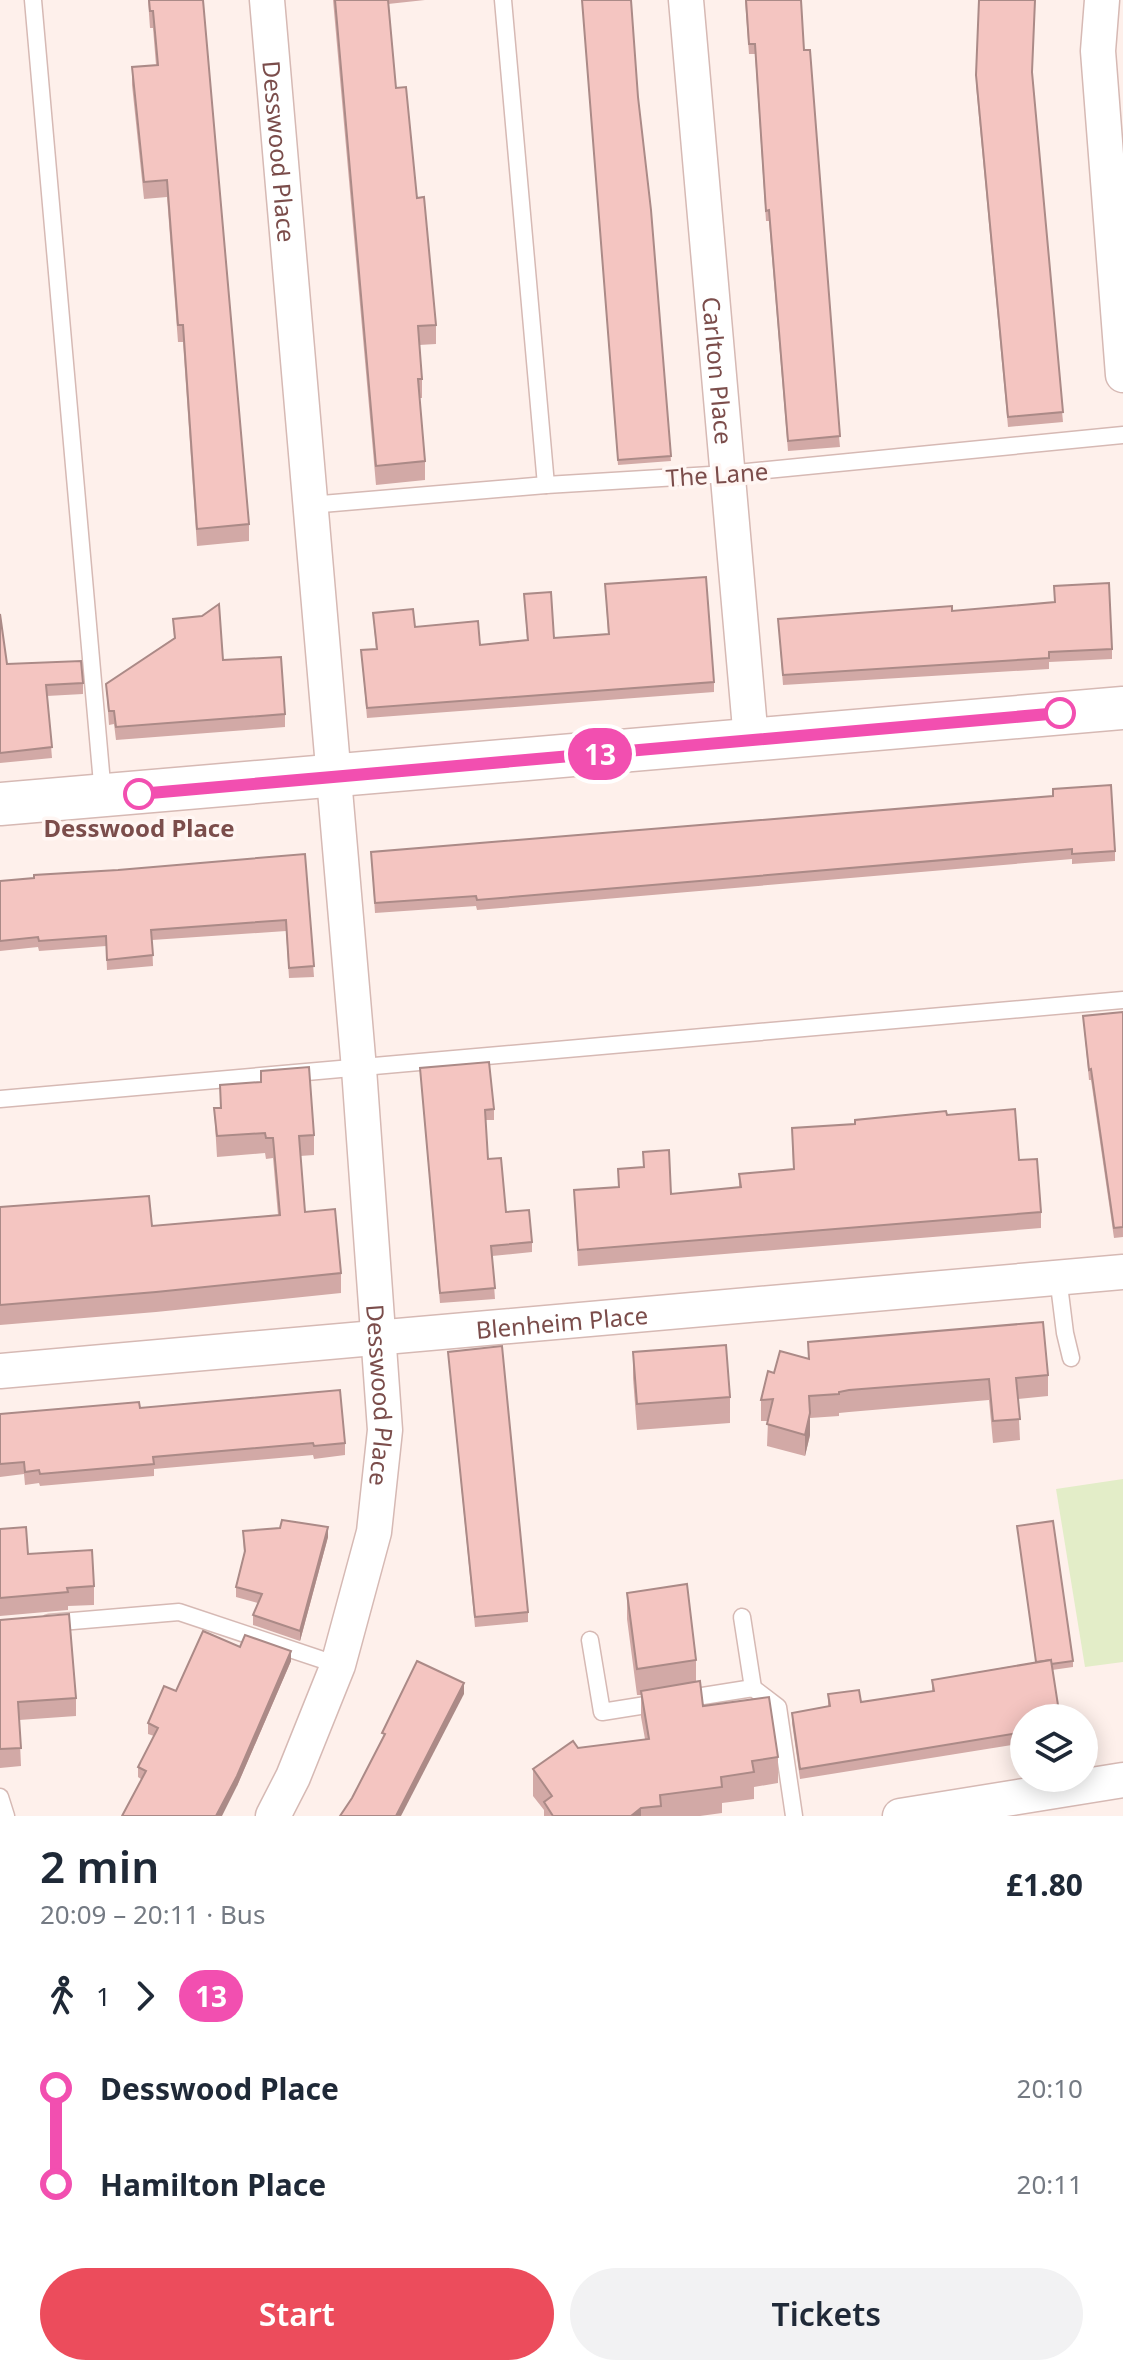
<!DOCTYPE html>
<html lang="en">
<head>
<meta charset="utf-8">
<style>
	body { margin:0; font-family:"Noto Sans",sans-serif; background:#f2f2f3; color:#1f2937; height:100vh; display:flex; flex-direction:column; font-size:30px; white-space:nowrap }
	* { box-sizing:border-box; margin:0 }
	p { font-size:26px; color:#747a83 }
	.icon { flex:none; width:44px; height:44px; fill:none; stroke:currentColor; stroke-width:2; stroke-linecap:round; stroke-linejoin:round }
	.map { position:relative; height:1816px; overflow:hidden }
	.side { display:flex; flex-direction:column; background:#fff; flex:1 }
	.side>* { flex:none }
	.badge { padding:0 16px; border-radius:26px; font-size:28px; line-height:52px }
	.tools { position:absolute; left:1010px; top:1704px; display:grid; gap:16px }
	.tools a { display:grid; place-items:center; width:88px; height:88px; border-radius:50%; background:#fff; box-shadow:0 4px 20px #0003; font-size:40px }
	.map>.badge { position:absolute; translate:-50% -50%; box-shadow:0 0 0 4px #fff }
	.legs { display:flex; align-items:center; gap:12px; height:88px; padding:0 40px; font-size:26px }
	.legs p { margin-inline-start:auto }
	.overview { display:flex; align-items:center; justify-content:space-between; height:136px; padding:0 40px }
	h1 { font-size:44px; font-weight:600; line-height:60px }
	.primary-button { display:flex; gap:16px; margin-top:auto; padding:16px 40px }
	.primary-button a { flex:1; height:92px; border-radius:48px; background:#ec4c5c; color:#fff; font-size:32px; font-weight:600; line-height:92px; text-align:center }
	.primary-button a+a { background:#f2f2f3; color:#1f2937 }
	ul { padding:0 40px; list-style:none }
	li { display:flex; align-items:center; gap:28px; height:96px; font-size:30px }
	li i { display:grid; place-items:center; width:12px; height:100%; margin:0 10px; background:currentColor }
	li i::after { content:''; width:20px; height:20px; margin:-10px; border:6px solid; border-radius:50%; background:#fff }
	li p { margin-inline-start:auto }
	li:first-child i { background:linear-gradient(#0000 50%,currentColor 0) }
	li:last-child i { background:linear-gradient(currentColor 50%,#0000 0) }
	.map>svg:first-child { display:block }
	.grass { fill:#e3edc8 }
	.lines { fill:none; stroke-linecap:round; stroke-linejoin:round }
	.service-casing { stroke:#d6b9b4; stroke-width:19 }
	.minor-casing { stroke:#d6b9b4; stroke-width:37 }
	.tertiary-casing { stroke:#d6b9b4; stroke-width:45 }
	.service { stroke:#fff; stroke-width:16 }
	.minor { stroke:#fff; stroke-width:34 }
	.tertiary { stroke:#fff; stroke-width:42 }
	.wall { fill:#d2a9a6 }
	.shaded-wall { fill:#ab8a87 }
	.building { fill:#f4c5c1; stroke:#ab8a87; stroke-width:2 }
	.line-1-casing { stroke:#fff; stroke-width:18 }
	.line-1 { stroke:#f24fb0; stroke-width:12 }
	.stop-1-dot { fill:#fff; stroke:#f24fb0; stroke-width:4 }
	.labels { text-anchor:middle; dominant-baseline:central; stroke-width:7; stroke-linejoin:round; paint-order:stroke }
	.street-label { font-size:24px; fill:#7b4d4b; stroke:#fff6f3 }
	.stop-label { font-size:24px; font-weight:bold; fill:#7b4d4b; stroke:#fff6f3 }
</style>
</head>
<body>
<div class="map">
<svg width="1123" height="1816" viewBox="0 0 1123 1816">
	<rect width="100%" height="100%" fill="#fef0eb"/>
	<!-- grass -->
	<path class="grass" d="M1123 1479V1662L1085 1667 1056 1489Z"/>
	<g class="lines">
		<!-- service casing -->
		<g class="service-casing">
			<g id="service">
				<path d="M33 0 103 795"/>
				<path d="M503 0 546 485"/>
				<path d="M310 505 546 485 727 474 1123 435"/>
				<path d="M0 1099 1123 1000"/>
				<path d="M1058 1277 1065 1333 1071 1358"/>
				<path d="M742 1617 753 1688"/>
				<path d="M49 1623 179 1612 338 1665"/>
				<path d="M590 1640 602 1712 753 1688 778 1707 794 1816"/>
				<path d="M0 1797 6 1816"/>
			</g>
		</g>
		<!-- minor casing -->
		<g class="minor-casing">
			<g id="minor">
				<path id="s1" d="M267 0 359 1069 385 1430 374 1532 338 1665 293 1777 273 1816"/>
				<path id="s2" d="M686 0 751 740"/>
				<path d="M1102 0 1098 51 1123 375"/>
				<path id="s3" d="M0 1371 1123 1272"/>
				<path d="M900 1816 1123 1780"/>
			</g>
		</g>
		<!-- tertiary casing -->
		<g class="tertiary-casing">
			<path id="tertiary" d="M0 804 1123 708"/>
		</g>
		<!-- service -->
		<use href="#service" class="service"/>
		<!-- minor -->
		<use href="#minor" class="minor"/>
		<!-- tertiary -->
		<use href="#tertiary" class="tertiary"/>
	</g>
	<!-- wall -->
	<g class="wall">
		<path d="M148 0H203L249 524V541L197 546 183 342H178L167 197 144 199 132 85V67L156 65 153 28H150Z"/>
		<path d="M333 0H425L388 4 396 88 417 198 436 325V344L419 345 422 379V398H419L425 461V480L376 485Z"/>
		<path d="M582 0 638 97 671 461 618 465Z"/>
		<path d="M745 0H801L804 50 840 447 788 451 769 221H766L755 54H749Z"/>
		<path d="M979 0 1032 75 1063 422 1008 427 976 85Z"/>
		<path d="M605 584 714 682V692L367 718 361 650 376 649 373 613 415 627 480 645 527 640 524 594 554 638 608 634Z"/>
		<path d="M952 611 1112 649V659L1049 662V669L783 685 778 619Z"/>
		<path d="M0 614 7 664 83 683V694L47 696 52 758 0 763Z"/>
		<path d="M173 619 285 714V727L116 740 114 724 109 725 106 684 174 638Z"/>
		<path d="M1053 796 1115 851V861L1072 864V859L477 910 476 906 375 913 371 852Z"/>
		<path d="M305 854 314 977 289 978 286 931 152 940 153 966 107 970 106 946 39 951 38 947 0 951V881Z"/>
		<path d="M1123 1012V1237L1114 1238 1091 1080H1089L1083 1016Z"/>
		<path d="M420 1068 494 1109V1120H485L488 1159 506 1212 532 1242V1252L492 1256 495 1299 440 1303Z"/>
		<path d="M220 1085 314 1135V1155L300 1156 305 1212 341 1273V1293L156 1312 0 1325V1207L152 1226 278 1215 273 1158 266 1159 265 1153 217 1157 214 1108H220Z"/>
		<path d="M947 1115 1019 1160 1041 1212V1228L578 1266 574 1190 618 1187V1169L643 1167V1152L671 1194 739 1187V1174L793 1169 792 1128 855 1124Z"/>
		<path d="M808 1342 1048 1375V1396L1018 1399 1020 1440 993 1443 989 1400 849 1412 839 1413V1416L810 1418V1435L805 1456 767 1446 768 1421H761V1400L774 1373 808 1358Z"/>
		<path d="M448 1352 528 1612V1622L475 1627Z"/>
		<path d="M633 1352 730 1397V1423L637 1430 633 1378Z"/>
		<path d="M140 1408 345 1443V1455L314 1459 313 1455 154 1469V1476L40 1486 39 1483 25 1485 24 1474 0 1477V1414Z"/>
		<path d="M1017 1526 1073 1661V1667L1052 1670 1024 1718V1743L800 1779 792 1723V1713L828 1706V1694L861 1702 932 1691V1680L1036 1662Z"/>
		<path d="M0 1529 28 1554 94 1586V1605L68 1606V1610L0 1616Z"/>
		<path d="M243 1531 328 1537 300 1641 253 1625V1615L258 1603 236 1597V1587L244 1554Z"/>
		<path d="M627 1593 696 1660V1682L703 1706 778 1757V1783L754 1787V1799L722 1803V1813L700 1816H544V1810L533 1796V1769L645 1739 641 1717V1695H637L627 1619Z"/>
		<path d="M0 1620 76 1698V1716L19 1720 21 1766 0 1768Z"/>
		<path d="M240 1647 291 1661 237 1786 141 1779 138 1777V1767L154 1736 148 1734V1723L176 1691Z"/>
	</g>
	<!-- shaded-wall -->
	<g class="shaded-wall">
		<path d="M810 1413V1435L805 1456V1435Z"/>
		<path d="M328 1527V1537L300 1641V1631Z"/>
		<path d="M291 1651V1661L237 1786 222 1816H216Z"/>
		<path d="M464 1683V1694L401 1816H396Z"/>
		<path d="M641 1808V1816H631Z"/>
	</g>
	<!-- building -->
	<g class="building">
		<path d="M149 0H203L249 524 197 529 183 325H178L167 180 144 182 132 67 158 65 153 11H150Z"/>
		<path d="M335 0H388L396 88 406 87 417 198 424 197 436 325 418 326 422 379H418L425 461 376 466Z"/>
		<path d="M582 0H631L638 97 651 210 671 456 618 460Z"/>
		<path d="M746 0H801L804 50H810L840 436 788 441 769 210 766 211 755 44H749Z"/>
		<path d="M979 0H1035L1032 72 1063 412 1008 417 976 75Z"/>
		<path d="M706 577 714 682 367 708 361 650 377 649 373 613 413 609 415 627 478 621 480 645 528 640 524 594 551 592 554 638 609 634 605 584Z"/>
		<path d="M1109 583 1112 649 1049 652V658L783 675 778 619 952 606V611L1055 602 1054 586Z"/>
		<path d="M219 604 223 660 281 657 285 714 116 727 114 711H109L106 684 175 638 173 619 202 616Z"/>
		<path d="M0 614 7 664 81 661 83 683 46 685 52 747 0 753Z"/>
		<path d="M1111 785 1115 851 1072 854V849L477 900 476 896 375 903 371 852 1053 796V789Z"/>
		<path d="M305 854 314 966 289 968 286 920 151 930 153 955 107 960 106 936 39 941 38 937 0 941V881L34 878V875L118 870Z"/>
		<path d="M1123 1012V1227L1114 1228 1091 1069 1089 1070 1083 1016Z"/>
		<path d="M489 1062 494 1109 485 1110 488 1159 501 1158 506 1212 529 1210 532 1242 491 1246 495 1288 440 1293 420 1068Z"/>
		<path d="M309 1067 314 1135 299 1136 305 1212 335 1209 341 1273 156 1292 0 1305V1207L149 1196 152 1226 280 1215 273 1138H266L265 1133 217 1136 214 1108H221L220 1085 261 1082V1071Z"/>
		<path d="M1015 1109 1019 1160 1037 1159 1041 1212 578 1250 574 1190 619 1187 618 1169 644 1167 643 1152 669 1150 671 1194 741 1187 739 1174 794 1169 792 1128 855 1124V1120L946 1111 947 1115Z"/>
		<path d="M1043 1322 1048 1375 1016 1378 1020 1419 993 1421 989 1379 849 1390 839 1392V1394L809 1396 810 1413 805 1435 767 1424 773 1399 761 1400 768 1371 774 1373 780 1351 809 1359 808 1342Z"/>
		<path d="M726 1345 730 1397 637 1404 633 1352Z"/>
		<path d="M502 1346 528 1612 475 1617 448 1352Z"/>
		<path d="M340 1390 345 1443 314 1446 313 1443 153 1457 154 1464 40 1474 39 1470 25 1472 24 1462 0 1464V1414L139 1402 140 1408Z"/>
		<path d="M282 1520 328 1527 300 1631 253 1615 262 1594 236 1587 245 1551 243 1531 280 1528Z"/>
		<path d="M1053 1521 1073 1661 1051 1664V1660L1036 1662 1017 1526Z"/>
		<path d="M26 1527 28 1554 92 1550 94 1586 67 1588 68 1592 0 1598V1529Z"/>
		<path d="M687 1584 696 1660 637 1669 627 1593Z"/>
		<path d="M69 1614 76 1698 18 1702 21 1748 0 1749V1620Z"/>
		<path d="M203 1631 240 1647 245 1635 291 1651 237 1776 216 1816H122L146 1771 138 1767 158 1728 148 1723 164 1686 176 1691Z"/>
		<path d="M1051 1660 1060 1718H1024V1732L800 1769 792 1713 830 1706 828 1694 859 1690 861 1702 934 1691 932 1680Z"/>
		<path d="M417 1661 464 1683 396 1816H340L352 1798 385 1734 382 1733Z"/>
		<path d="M700 1681 703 1706 769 1697 778 1757 752 1761 754 1772 721 1777 722 1787 660 1795 661 1806 641 1808 631 1816H553L544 1802 552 1796 533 1769 573 1741 578 1748 649 1739 641 1691Z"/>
	</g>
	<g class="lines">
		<!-- line-1 casing -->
		<g class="line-1-casing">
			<path id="line-1" d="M139 794 1060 713"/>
		</g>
		<!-- line-1 -->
		<use href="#line-1" class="line-1"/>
	</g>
	<!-- markers -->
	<g class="stop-1-dot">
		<circle cx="1060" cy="713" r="14"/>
		<circle cx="139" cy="794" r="14"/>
	</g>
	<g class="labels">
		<!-- street labels -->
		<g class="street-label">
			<text stroke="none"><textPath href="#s1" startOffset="152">Desswood Place</textPath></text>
			<text stroke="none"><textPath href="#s2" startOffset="372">Carlton Place</textPath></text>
			<text transform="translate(717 474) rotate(-4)">The Lane</text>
			<text stroke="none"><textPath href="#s3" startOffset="564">Blenheim Place</textPath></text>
			<text stroke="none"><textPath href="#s1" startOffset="1400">Desswood Place</textPath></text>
		</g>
		<!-- stop labels -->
		<g class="stop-label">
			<text x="139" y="827">Desswood Place</text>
		</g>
	</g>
</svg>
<div class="tools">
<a><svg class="icon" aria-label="layers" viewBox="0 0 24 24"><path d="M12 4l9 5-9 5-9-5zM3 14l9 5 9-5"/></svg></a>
</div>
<b class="badge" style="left:600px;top:754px;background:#f24fb0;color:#fff">13</b>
</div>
<section class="side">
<div class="overview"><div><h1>2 min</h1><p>20:09 – 20:11 · Bus</p></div><b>£1.80</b></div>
<div class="legs"><svg class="icon" aria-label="walk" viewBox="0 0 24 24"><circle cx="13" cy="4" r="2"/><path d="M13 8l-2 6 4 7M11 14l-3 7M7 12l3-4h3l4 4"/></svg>1<svg class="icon" aria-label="forward" viewBox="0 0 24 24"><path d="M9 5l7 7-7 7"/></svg><b class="badge" style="background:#f24fb0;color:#fff">13</b></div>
<ul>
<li><i style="color:#f24fb0"></i><b>Desswood Place</b><p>20:10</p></li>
<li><i style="color:#f24fb0"></i><b>Hamilton Place</b><p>20:11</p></li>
</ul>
<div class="primary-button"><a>Start</a><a>Tickets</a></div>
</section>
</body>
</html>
